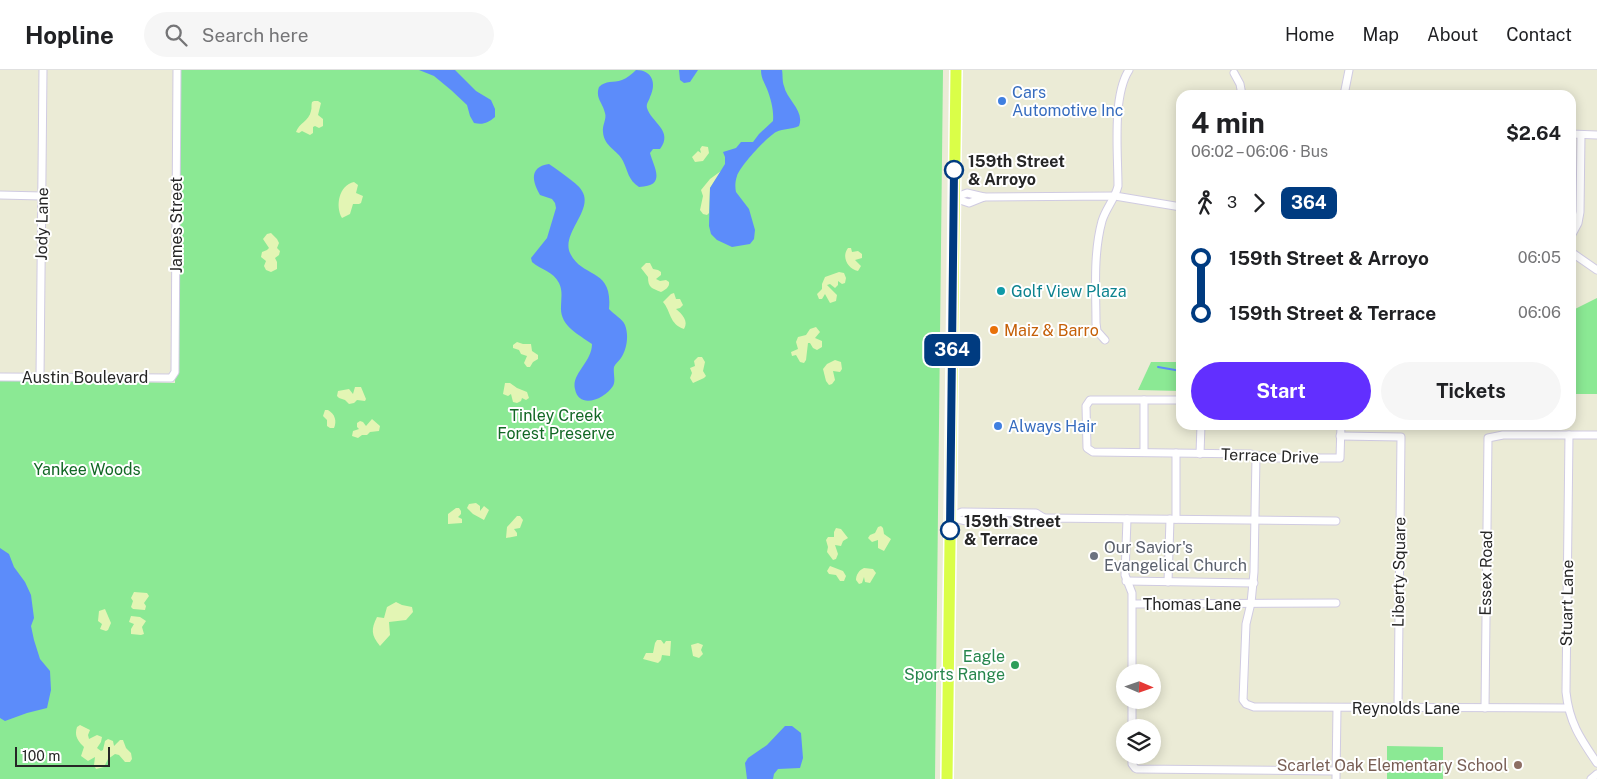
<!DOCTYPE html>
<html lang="en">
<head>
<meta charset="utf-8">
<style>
	body { margin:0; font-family:"Public Sans",sans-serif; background:#f6f6f6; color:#202124; height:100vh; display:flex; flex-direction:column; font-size:19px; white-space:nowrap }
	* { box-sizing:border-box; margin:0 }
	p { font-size:16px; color:#757577 }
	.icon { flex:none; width:28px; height:28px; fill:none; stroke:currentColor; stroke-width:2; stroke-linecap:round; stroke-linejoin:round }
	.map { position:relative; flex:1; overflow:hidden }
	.panel { position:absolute; left:1176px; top:20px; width:400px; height:340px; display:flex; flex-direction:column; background:#fff; border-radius:15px; box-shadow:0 2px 12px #0003 }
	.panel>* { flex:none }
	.badge { padding:0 10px; border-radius:8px; font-size:18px; line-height:32px }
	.needle { width:32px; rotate:92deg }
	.fabs { position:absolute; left:1116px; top:594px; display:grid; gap:10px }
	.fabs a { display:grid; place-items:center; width:45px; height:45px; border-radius:50%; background:#fff; box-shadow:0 2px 12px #0003; font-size:25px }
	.scale { position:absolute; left:15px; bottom:12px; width:95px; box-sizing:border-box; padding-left:5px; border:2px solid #262626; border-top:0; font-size:14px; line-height:18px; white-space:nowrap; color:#262626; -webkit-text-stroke:4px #fff; paint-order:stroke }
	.map>.badge { position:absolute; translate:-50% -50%; box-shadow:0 0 0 2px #fff }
	.legs { display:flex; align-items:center; gap:8px; height:55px; padding:0 15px; font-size:16px }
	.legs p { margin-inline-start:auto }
	.head { display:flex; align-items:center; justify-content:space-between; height:85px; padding:0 15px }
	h1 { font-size:28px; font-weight:700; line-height:38px }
	.cta { display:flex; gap:10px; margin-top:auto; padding:10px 15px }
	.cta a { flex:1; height:58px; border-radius:30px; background:#622fff; color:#fff; font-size:20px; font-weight:700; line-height:58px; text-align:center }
	.cta a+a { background:#f6f6f6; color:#202124 }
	ul { padding:0 15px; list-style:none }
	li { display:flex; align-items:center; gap:18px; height:55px; font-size:19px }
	li i { display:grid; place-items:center; width:8px; height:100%; margin:0 6px; background:currentColor }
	li i::after { content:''; width:12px; height:12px; margin:-6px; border:4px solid; border-radius:50%; background:#fff }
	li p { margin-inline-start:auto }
	li:first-child i { background:linear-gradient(#0000 50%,currentColor 0) }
	li:last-child i { background:linear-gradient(currentColor 50%,#0000 0) }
	header { display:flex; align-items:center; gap:30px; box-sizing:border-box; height:70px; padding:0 25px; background:#fff; border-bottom:1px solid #e0e0e0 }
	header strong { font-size:24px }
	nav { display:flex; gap:28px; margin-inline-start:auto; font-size:18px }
	.search { width:350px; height:45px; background:#f6f6f6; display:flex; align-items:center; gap:12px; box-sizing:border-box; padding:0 18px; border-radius:28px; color:#757577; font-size:19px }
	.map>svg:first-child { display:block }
	.green { fill:#8be994 }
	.sand { fill:#e3f5b4 }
	.water { fill:#5c8cfa }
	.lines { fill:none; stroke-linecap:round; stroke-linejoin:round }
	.stream { stroke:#5c8cfa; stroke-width:2 }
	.street-casing { stroke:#d0cbe2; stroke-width:9 }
	.primary-casing { stroke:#fff; stroke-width:14 }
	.street { stroke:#fff; stroke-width:7 }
	.primary { stroke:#dafe48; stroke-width:11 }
	.line-1-casing { stroke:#fff; stroke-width:11 }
	.line-1 { stroke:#003b80; stroke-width:8 }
	.shop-dot { fill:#3f7fe0; stroke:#fff; stroke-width:2 }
	.stop-1-dot { fill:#fff; stroke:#003b80; stroke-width:2.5 }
	.culture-dot { fill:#0f9aa8; stroke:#fff; stroke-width:2 }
	.food-dot { fill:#e8710a; stroke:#fff; stroke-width:2 }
	.worship-dot { fill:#6b7280; stroke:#fff; stroke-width:2 }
	.leisure-dot { fill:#2e9e5b; stroke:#fff; stroke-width:2 }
	.education-dot { fill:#8d6e63; stroke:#fff; stroke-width:2 }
	.labels { text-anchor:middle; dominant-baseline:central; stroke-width:4; stroke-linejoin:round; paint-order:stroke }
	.shop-label { font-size:16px; fill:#366cbe; stroke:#fff; text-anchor:start }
	.stop-label { font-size:16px; font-weight:bold; fill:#262626; stroke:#fff; text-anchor:start }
	.street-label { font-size:16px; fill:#262626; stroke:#fff }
	.culture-label { font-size:16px; fill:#0d838f; stroke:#fff; text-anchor:start }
	.food-label { font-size:16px; fill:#c56008; stroke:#fff; text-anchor:start }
	.park-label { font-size:16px; fill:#126825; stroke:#fff }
	.worship-label { font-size:16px; fill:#5b616d; stroke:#fff; text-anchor:start }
	.leisure-label { font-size:16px; fill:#27864d; stroke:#fff; text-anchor:end }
	.education-label { font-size:16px; fill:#785e54; stroke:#fff; text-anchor:end }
</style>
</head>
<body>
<header>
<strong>Hopline</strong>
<div class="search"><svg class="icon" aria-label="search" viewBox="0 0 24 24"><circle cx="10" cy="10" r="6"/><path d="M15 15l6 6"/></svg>Search here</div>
<nav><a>Home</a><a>Map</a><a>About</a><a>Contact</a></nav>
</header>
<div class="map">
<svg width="1597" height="709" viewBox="0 0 1597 709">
	<rect width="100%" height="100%" fill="#ebebd6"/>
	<!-- green -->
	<g class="green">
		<path d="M180 0H943L935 709H0V309L175 313Z"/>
		<path d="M1597 228V324H1571V241Z"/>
		<path d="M1151 292H1181V321L1138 320Z"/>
		<path d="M1387 676 1443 677V709H1387Z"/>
	</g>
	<!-- sand -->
	<g class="sand">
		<path d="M314 31H318L321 33 318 45 323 49V56L319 58 315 56 313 57V63L310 65 302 61 299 63 296 62C299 53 309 51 311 41 312 38 311 35 312 32Z"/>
		<path d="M702 76 708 77 709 83 703 91 695 92 692 87 698 81 701 83 700 79Z"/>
		<path d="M721 101 710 118 709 143 707 145 703 144 700 140 703 126 701 120 710 109Z"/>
		<path d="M354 112 358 115 356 123 363 126 361 133 359 134H353L350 144 342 148C335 136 339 115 354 112Z"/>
		<path d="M271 163 277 169 279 173 277 178 280 181 279 185 275 188 277 192V199L271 202 266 200 264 196 266 191 261 187 262 182 267 180 269 178 263 169 267 164Z"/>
		<path d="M848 178H851L852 182 858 181 862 184V188L855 190 861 196 858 201C848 199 841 187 848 178Z"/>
		<path d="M646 193H650L653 199 658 200 661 202V205L656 209 660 211 666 210 669 212C670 217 665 220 661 222 652 218 648 218 648 207L641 198Z"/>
		<path d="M839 202 844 203 846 208 845 213 842 214 838 211V215L835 218 830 214 827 215 837 225 836 231 830 233 825 224 822 229H819L817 224 822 219V214L825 207Z"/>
		<path d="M674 223 676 229H680L683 235 680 238 676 239C682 244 689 251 684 259 669 254 671 241 663 232L671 224Z"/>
		<path d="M816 257 820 262 815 268 822 271V277L817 280 813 278 810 273H808L806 290 804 293 800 292 796 285 792 286 791 282 798 279 796 272 798 267 806 265 810 259Z"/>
		<path d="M517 272 523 274H531L532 281 538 285V289L533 292 530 297H527L524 293 527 286 521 284 519 280 513 278V275Z"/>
		<path d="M698 287H702L705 292 703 301 706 306 704 308 693 313 690 308 692 303 690 298 695 296 694 291Z"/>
		<path d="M835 290 841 292 842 299 840 302 833 301 835 310 832 314 829 315 826 311 823 299 827 294Z"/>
		<path d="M505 313H510L517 318 527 322 529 328 526 330 522 328 521 331 517 333 513 332 511 324 508 326 503 324Z"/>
		<path d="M355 317H361L366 329 365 331 357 330 354 333 349 334 345 330 339 328 337 326 338 321 349 319 353 324Z"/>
		<path d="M325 340H328C335 344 337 351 334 358H330L327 356V350L323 346Z"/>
		<path d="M372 349 380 356 379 361 370 362 367 365H362L358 368 352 366 353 361 359 359 357 357V353L360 351 363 352 366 356Z"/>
		<path d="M476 433 480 436V441L484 436 489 440 484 450 473 444 467 438 469 434Z"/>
		<path d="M456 438H459L461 441V444L458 447 462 449V453L448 454V444Z"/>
		<path d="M517 446H520L523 450 520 458 514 459 517 463V466L506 468 507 457Z"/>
		<path d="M881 456 883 458 884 464 891 469 884 481 878 478V470L872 472 868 468 870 465 875 463 878 457Z"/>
		<path d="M836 458 841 459 848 468 843 471 841 476 835 475 838 484 836 489 833 490 827 482 828 477 826 470 828 467H834V462Z"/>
		<path d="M830 496 843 501 846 506 844 511H840L836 505 829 504 827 501Z"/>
		<path d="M864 498 873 499 876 503 870 513 865 512 864 507 862 513 859 514 856 510C856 505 859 500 864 498Z"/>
		<path d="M134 522 147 523 149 526 144 533 146 536 145 540 133 539 131 537 133 531 131 528Z"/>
		<path d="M396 532 402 535 412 537 413 542 406 550 389 552 390 565 380 576C371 565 371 559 377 547L384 548 387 537Z"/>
		<path d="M105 539 111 553 108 560 106 561 100 559 102 554 98 551 99 541Z"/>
		<path d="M131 546 140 547 146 551 142 557 144 564 141 565 131 564V559L134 554 129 552Z"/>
		<path d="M657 570H661L664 574 666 571H671L670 586 662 585 661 590 658 593 643 589 646 583H653L655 573Z"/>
		<path d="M698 573 703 575 701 580 703 584 699 588 693 586 691 575Z"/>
		<path d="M80 655 90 660 88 665 89 669 97 665 102 667 101 672 97 678 101 681 103 680 105 671 108 669 113 671 114 676 120 670H123L126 678 131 683 132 689 130 692H125L119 685 115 684 108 689 104 697 96 699 94 695 95 687 88 691 81 686 84 677C78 671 74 666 77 657Z"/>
	</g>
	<!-- water -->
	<g class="water">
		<path d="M419 0H455L476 21 491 30 495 39V47C488 53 483 55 474 53L470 46 467 35 451 20 434 6Z"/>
		<path d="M636 0C652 0 657 13 650 27 649 31 646 33 647 38 651 52 674 61 660 79H653L650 83C654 98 667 116 639 117 628 110 628 101 623 91 618 80 604 77 603 62 602 55 607 49 605 43 603 33 595 28 599 17 606 10 613 13 622 10 627 8 632 4 636 0Z"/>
		<path d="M679 0H698L690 12 684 13 680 10Z"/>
		<path d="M761 0H782C783 5 782 11 784 16 787 30 805 41 799 56 791 60 784 58 776 62 766 68 740 96 737 106 735 112 735 117 736 122L749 139 755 160 754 169 750 174 732 177 717 170 711 164 709 156 710 118 725 94V87L723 82 736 78 741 72H753L759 64 773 51C774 41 771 29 767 19 764 12 761 8 761 0Z"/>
		<path d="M549 94C557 99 564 105 571 110 575 113 580 117 582 121 594 140 561 163 570 183 582 209 613 197 609 239 614 245 622 248 625 255 629 265 627 279 621 288 619 291 615 294 614 297 613 303 616 311 613 316 605 329 579 340 575 319 571 304 592 292 592 274 578 264 560 256 561 237 561 229 563 221 559 213 553 201 541 200 532 192L531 188 547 168 556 138 555 133 552 129 540 125C532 111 529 97 549 94Z"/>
		<path d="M0 478 9 484 14 497 25 512 31 525 34 548 31 556 34 570 40 589 50 601 51 620 47 638 27 643 5 651 0 648Z"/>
		<path d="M785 656H792L801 663 803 688 800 698 778 699 774 704 773 709H747L745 693 748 688 767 675Z"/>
	</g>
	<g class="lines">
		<!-- stream -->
		<path class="stream" d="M1158 297 1181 301"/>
		<!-- street casing -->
		<g class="street-casing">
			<g id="street">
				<path d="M1234 3 1240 14 1242 25"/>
				<path d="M1344 25 1349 0"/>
				<path d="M1571 64 1597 65"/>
				<path d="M0 125 42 126"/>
				<path d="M954 128 967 123 984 127 1115 126 1181 137"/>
				<path d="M954 128 969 133 984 127"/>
				<path d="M1571 166 1578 153 1580 142 1581 65"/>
				<path d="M1571 182 1597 200"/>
				<path d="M1105 270 1097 261 1096 253C1096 220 1093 184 1102 151 1106 138 1115 129 1118 116 1118 84 1112 26 1129 0"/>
				<path d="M0 307 171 308 175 302 177 0"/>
				<path d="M40 307 43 0"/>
				<path d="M1181 330H1090L1086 336 1087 378 1093 382 1250 384 1269 388H1340L1341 355"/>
				<path d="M1569 365 1566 622C1569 652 1580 668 1597 693"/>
				<path d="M1340 366 1401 367 1398 638"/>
				<path d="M1144 382V330"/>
				<path d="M1200 384 1201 355"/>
				<path d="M1256 386 1254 502 1251 533 1246 554 1243 630 1246 634 1254 637 1568 638"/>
				<path d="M950 447C975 456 1010 451 1037 451L1044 448 1336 451"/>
				<path d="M950 447 962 442 1036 443 1044 448"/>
				<path d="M1127 449 1125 505 1132 523V602"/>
				<path d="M1176 449V383"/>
				<path d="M1126 511 1254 513"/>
				<path d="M1168 512 1170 449"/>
				<path d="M1133 534 1336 533"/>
				<path d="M1485 638 1488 368 1503 365H1597"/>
				<path d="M1132 658V630"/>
				<path d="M1132 685V694L1135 698 1137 699 1336 701"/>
				<path d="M1336 709 1337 638"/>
				<path d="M1591 709 1597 704"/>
			</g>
		</g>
		<!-- primary casing -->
		<g class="primary-casing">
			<path id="primary" d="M947 709 956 0"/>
		</g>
		<!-- street -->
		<use href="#street" class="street"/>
		<!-- primary -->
		<use href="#primary" class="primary"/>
	</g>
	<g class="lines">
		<!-- line-1 casing -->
		<g class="line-1-casing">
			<path id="line-1" d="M950 460 954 100"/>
		</g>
		<!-- line-1 -->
		<use href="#line-1" class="line-1"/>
	</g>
	<!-- markers -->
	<g class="shop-dot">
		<circle cx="1002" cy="31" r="5"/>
		<circle cx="998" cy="356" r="5"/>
	</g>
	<g class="stop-1-dot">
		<circle cx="954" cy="100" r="9"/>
		<circle cx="950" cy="460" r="9"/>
	</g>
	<circle class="culture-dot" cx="1001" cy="221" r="5"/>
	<circle class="food-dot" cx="994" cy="260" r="5"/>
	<circle class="worship-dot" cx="1094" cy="486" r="5"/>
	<circle class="leisure-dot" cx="1015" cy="595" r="5"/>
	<circle class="education-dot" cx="1518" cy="695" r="5"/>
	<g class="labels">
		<!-- shop labels -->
		<g class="shop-label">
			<text x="1012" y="22">Cars<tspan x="1012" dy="18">Automotive Inc</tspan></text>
			<text x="1008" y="356">Always Hair</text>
		</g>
		<!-- stop labels -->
		<g class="stop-label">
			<text x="968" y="91">159th Street<tspan x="968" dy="18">&amp; Arroyo</tspan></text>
			<text x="964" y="451">159th Street<tspan x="964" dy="18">&amp; Terrace</tspan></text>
		</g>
		<!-- street labels -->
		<g class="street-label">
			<text transform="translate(42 154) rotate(-89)">Jody Lane</text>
			<text transform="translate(176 155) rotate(-90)">James Street</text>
			<text x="85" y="307">Austin Boulevard</text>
			<text transform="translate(1270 386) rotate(2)">Terrace Drive</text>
			<text transform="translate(1399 502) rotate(-89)">Liberty Square</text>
			<text transform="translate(1486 503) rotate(-89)">Essex Road</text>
			<text transform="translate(1567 533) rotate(-89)">Stuart Lane</text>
			<text x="1192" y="534">Thomas Lane</text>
			<text x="1406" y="638">Reynolds Lane</text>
		</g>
		<!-- culture labels -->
		<g class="culture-label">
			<text x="1011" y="221">Golf View Plaza</text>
		</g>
		<!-- food labels -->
		<g class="food-label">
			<text x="1004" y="260">Maiz &amp; Barro</text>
		</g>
		<!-- park labels -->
		<g class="park-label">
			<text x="556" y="345">Tinley Creek<tspan x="556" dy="18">Forest Preserve</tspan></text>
			<text x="87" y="399">Yankee Woods</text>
		</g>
		<!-- worship labels -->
		<g class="worship-label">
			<text x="1104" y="477">Our Savior's<tspan x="1104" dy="18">Evangelical Church</tspan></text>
		</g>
		<!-- leisure labels -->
		<g class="leisure-label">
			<text x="1005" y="586">Eagle<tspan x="1005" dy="18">Sports Range</tspan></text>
		</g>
		<!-- education labels -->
		<g class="education-label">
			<text x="1508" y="695">Scarlet Oak Elementary School</text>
		</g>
	</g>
</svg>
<div class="fabs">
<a><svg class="needle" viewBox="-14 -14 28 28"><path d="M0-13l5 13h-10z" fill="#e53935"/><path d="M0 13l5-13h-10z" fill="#757577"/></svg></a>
<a><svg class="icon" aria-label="layers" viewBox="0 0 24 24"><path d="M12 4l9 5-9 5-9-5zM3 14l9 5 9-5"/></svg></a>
</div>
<div class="scale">100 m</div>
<b class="badge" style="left:952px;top:280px;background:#003b80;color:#fff">364</b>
<section class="panel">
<div class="head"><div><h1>4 min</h1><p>06:02 – 06:06 · Bus</p></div><b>$2.64</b></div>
<div class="legs"><svg class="icon" aria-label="walk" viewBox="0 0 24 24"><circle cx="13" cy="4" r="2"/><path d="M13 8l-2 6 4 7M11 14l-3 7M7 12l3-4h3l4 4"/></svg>3<svg class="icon" aria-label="forward" viewBox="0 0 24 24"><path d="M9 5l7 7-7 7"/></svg><b class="badge" style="background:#003b80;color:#fff">364</b></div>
<ul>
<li><i style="color:#003b80"></i><b>159th Street &amp; Arroyo</b><p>06:05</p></li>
<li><i style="color:#003b80"></i><b>159th Street &amp; Terrace</b><p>06:06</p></li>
</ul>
<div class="cta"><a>Start</a><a>Tickets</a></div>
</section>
</div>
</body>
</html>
